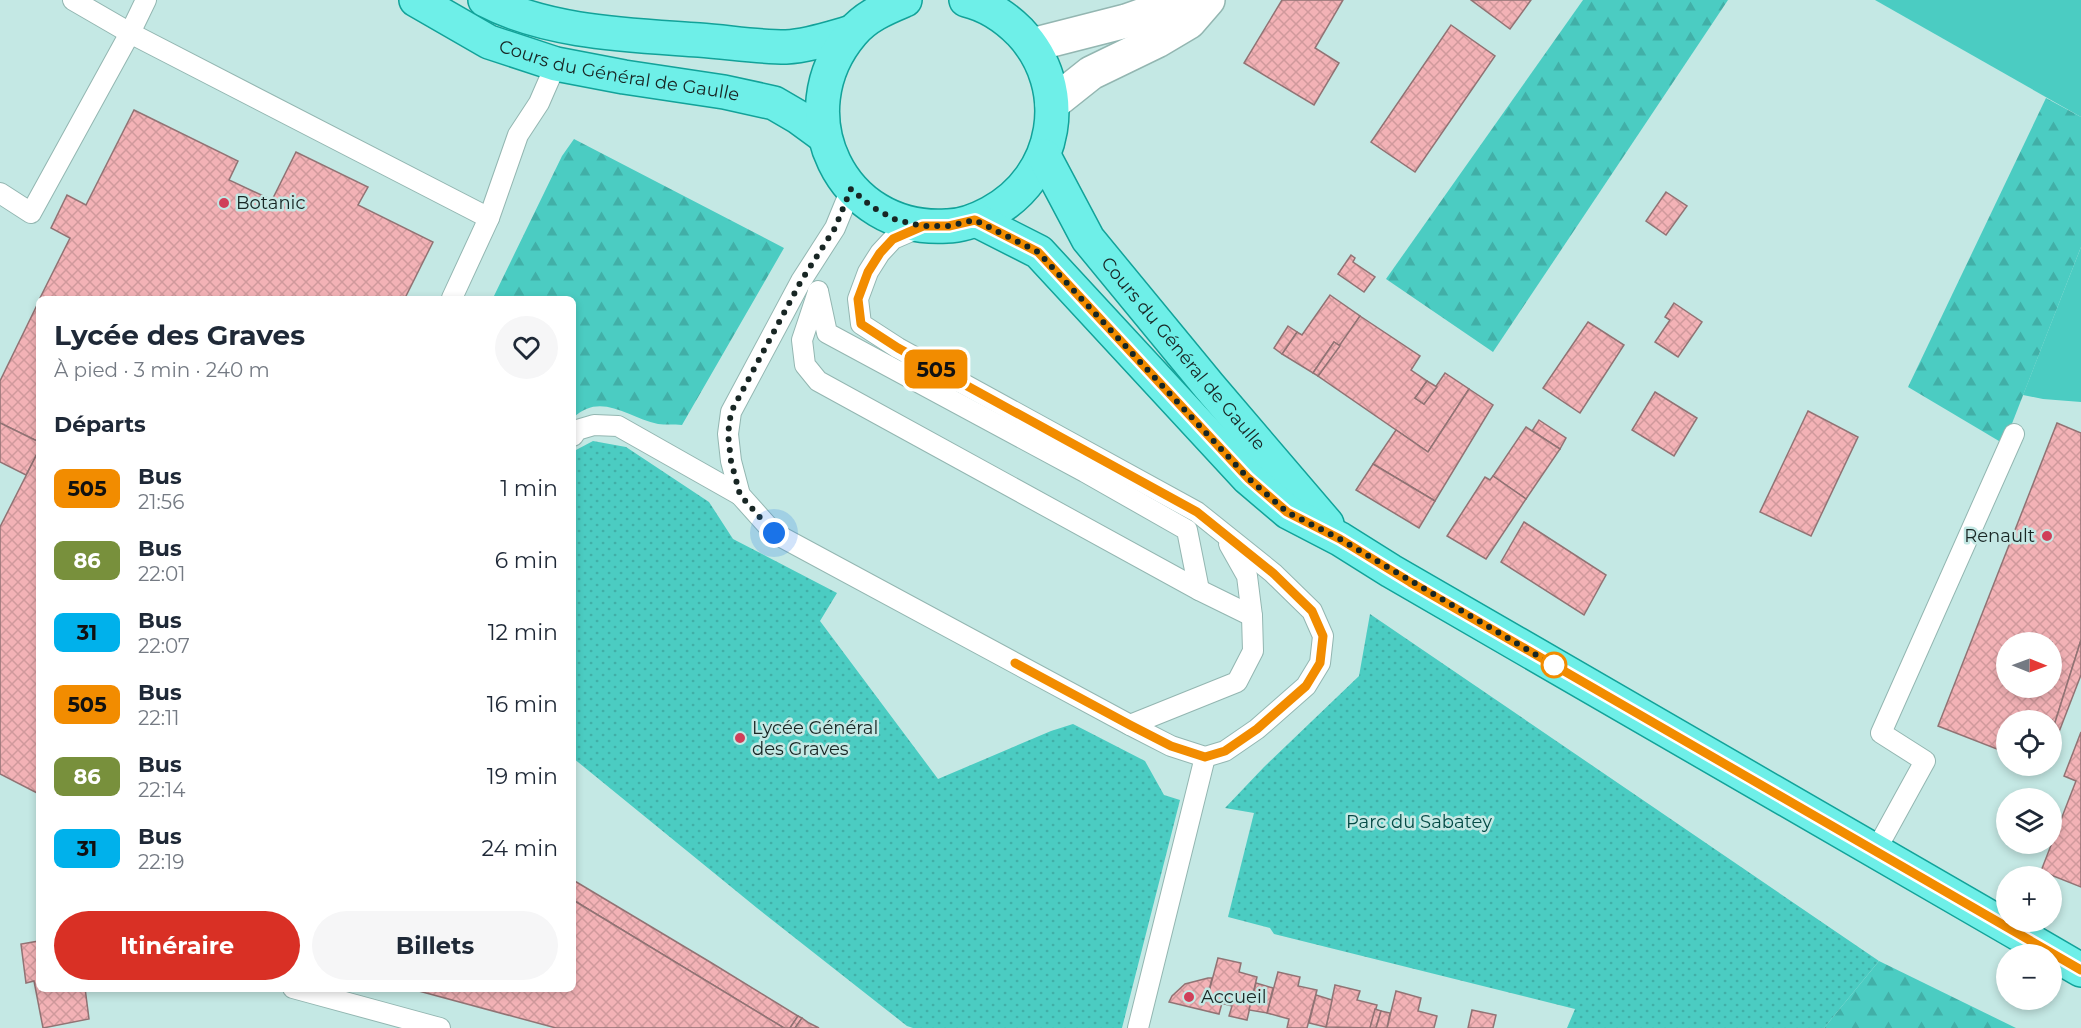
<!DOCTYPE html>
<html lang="fr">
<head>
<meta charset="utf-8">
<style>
	body { margin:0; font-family:Montserrat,sans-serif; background:#f6f6f7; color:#1f2937; height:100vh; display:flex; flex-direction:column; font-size:22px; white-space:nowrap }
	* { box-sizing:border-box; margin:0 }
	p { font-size:20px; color:#747a83 }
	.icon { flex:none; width:33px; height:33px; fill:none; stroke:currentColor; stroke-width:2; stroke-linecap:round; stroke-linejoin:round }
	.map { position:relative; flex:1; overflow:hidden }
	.details { position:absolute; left:36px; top:296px; width:540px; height:696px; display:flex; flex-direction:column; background:#fff; border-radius:9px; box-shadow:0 3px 9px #0003 }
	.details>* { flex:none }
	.badge { padding:0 12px; border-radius:9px; font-size:21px; line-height:39px }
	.needle { width:39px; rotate:91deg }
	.fabs { position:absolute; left:1996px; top:632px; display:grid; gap:12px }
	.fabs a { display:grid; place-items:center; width:66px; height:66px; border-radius:50%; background:#fff; box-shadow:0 3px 9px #0003; font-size:30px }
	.you { position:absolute; width:30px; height:30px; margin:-15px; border:4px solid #fff; border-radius:50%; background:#1a73e8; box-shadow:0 0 0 9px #1a73e833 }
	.map>.badge { position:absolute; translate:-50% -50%; box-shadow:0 0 0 3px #fff }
	h2 { padding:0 18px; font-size:22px; line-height:54px }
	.round { display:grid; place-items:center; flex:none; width:63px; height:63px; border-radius:32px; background:#f6f6f7 }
	.summary { display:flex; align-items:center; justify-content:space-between; height:102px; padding:0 18px }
	h1 { font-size:28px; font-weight:700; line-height:45px }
	.primary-button { display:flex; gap:12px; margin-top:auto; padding:12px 18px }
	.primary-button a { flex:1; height:69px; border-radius:36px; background:#d93025; color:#fff; font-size:24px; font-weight:700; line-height:69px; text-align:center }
	.primary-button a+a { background:#f6f6f7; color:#1f2937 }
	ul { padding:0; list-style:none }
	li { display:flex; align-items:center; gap:18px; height:72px; padding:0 18px }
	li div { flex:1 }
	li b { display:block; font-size:22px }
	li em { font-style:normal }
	li .badge { min-width:66px; font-weight:700; text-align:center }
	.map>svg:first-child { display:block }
	.grass { fill:#4bccc2 }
	.forest { fill:url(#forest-firs) }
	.park { fill:url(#park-dots) }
	.building { fill:url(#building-cross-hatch); stroke:#917374; stroke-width:1.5; fill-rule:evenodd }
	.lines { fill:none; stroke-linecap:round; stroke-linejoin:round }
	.lane-casing { stroke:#93b6b1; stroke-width:22 }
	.street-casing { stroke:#93b6b1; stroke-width:36 }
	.primary-casing { stroke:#12a299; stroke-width:36 }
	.lane { stroke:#fff; stroke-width:20 }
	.street { stroke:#fff; stroke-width:33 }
	.primary { stroke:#6eefe8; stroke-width:33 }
	.line-casing { stroke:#fff; stroke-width:14 }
	.line { stroke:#f28c00; stroke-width:9 }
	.walk { stroke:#182624; stroke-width:6; stroke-dasharray:0 10.8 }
	.poi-dot { fill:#d03f59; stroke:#c4e8e4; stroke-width:2 }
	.stop-dot { fill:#fff; stroke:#f28c00; stroke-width:3 }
	.labels { text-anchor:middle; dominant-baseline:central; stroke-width:5; stroke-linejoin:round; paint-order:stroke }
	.street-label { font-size:18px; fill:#182624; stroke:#c4e8e4 }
	.poi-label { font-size:18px; fill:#182624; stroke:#c4e8e4; text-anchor:start }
	.park-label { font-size:18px; fill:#054b46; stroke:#c4e8e4 }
</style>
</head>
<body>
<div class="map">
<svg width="2081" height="1028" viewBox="0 0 2081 1028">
	<defs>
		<pattern id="forest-firs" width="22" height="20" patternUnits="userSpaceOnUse" patternTransform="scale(1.5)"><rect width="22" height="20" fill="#4bccc2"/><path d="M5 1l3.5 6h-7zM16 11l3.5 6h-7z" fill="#41afa7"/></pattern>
		<pattern id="park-dots" width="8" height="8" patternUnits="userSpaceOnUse" patternTransform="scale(1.5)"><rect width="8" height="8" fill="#4bccc2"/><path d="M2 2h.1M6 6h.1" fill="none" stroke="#41afa7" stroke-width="1.8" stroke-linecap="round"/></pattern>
		<pattern id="building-cross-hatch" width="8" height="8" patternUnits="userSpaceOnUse" patternTransform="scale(1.5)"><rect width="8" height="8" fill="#f3b2b6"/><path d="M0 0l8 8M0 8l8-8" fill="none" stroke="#d0999c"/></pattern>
	</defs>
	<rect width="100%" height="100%" fill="#c4e8e4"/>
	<!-- grass -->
	<g class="grass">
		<path d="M1875 0H2081V117Z"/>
		<path d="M2081 247V402L2043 399 2023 395Z"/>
	</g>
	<!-- forest -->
	<g class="forest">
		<path d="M1583 0H1728L1493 352 1386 279Z"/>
		<path d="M2046 98 2081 117V247L2004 444 1908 387Z"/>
		<path d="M574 139 784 248 682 425C674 424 665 425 658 424 628 418 601 391 573 418V298H493L562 156Z"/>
		<path d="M1879 961 2016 1028H1824Z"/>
	</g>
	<!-- park -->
	<g class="park">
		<path d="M593 441 626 447 709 502 733 539 837 593 820 621 938 779 1051 731 1073 724 1145 761 1164 795 1180 800 1122 1028H913L907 1026 757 908 573 758V459L576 450Z"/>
		<path d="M1370 614 1879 961 1824 1028H1567L1575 1009 1274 934 1270 928 1228 917 1254 813 1225 808 1264 767 1359 676Z"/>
	</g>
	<!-- building -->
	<g class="building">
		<path d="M1282 0H1343L1315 48 1339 63 1314 105 1244 63Z"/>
		<path d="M1471 0H1531L1510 29Z"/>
		<path d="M1451 25 1495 56 1415 172 1371 142Z"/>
		<path d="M134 110 238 161 229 180 272 200 296 152 368 187 358 205 433 242 405 298H40L70 238 51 228 67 195 86 205Z"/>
		<path d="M1666 192 1687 206 1666 235 1646 221Z"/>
		<path d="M1351 255 1355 258 1353 262 1375 277 1364 292 1338 274Z"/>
		<path d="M1330 295 1360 316 1340 346 1334 342 1313 373 1282 354 1297 332 1302 335Z"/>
		<path d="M39 301V442L0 423V381Z"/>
		<path d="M1674 303 1702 322 1678 357 1655 342 1670 320 1665 317Z"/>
		<path d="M1360 316 1420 356 1411 370 1427 381 1415 398 1424 404 1445 373 1469 389 1428 452 1318 376Z"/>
		<path d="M1588 322 1624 345 1580 413 1543 388Z"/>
		<path d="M1288 326 1297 332 1282 354 1274 348Z"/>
		<path d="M1334 342 1340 346 1318 376 1313 373Z"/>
		<path d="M1427 381 1437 387 1424 404 1415 398Z"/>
		<path d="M1469 389 1493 405 1435 501 1373 464 1396 430 1428 452Z"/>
		<path d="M1655 392 1697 418 1674 456 1632 430Z"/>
		<path d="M1808 411 1858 437 1811 536 1760 512Z"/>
		<path d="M1539 420 1566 438 1560 449 1532 431Z"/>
		<path d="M0 423 39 442V450L26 475 0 462Z"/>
		<path d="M2057 423 2081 433V640L2052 732V720H2007V753L1938 726ZM2007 642H2052V687H2007Z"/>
		<path d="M1526 427 1560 449 1526 499 1493 476Z"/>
		<path d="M39 450V794L0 774V527Z"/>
		<path d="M1373 464 1435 501 1419 528 1356 490Z"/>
		<path d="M1493 476 1526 499 1486 559 1447 536 1485 477 1490 480Z"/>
		<path d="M1524 522 1606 575 1584 615 1501 562Z"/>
		<path d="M2081 640V675L2052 750V732Z"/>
		<path d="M2081 732V887L2041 871 2076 781 2064 776Z"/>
		<path d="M573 880 710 962 798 1016 790 1028H784L573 900Z"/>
		<path d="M573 900 784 1028H556L415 990 416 988H573Z"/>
		<path d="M39 941V988H85L89 1019 43 1028 34 981 26 983 21 944Z"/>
		<path d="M1218 958 1241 963 1239 972 1257 977 1247 1020 1229 1016 1232 1006 1207 999Z"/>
		<path d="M1278 972 1300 977 1298 986 1317 990 1307 1028H1287L1289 1019 1267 1013Z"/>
		<path d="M1208 978H1212L1207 999 1222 1003 1219 1014 1169 1002 1172 996 1185 984Z"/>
		<path d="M1256 983 1273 988 1267 1013 1249 1010Z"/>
		<path d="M1335 985 1360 991 1357 1000 1377 1005 1370 1028 1326 1027Z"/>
		<path d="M1396 991 1421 998 1418 1011 1437 1016 1434 1028H1387Z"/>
		<path d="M1316 995 1332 1000 1326 1027 1309 1023Z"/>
		<path d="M1375 1009 1381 1011 1376 1028H1370Z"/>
		<path d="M1472 1010 1496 1015 1493 1028H1468Z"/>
		<path d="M1381 1011 1390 1013 1387 1028H1376Z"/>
		<path d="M798 1016 802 1018 795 1028H790Z"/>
		<path d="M802 1018 809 1023 819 1028H795Z"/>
	</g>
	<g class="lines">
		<!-- lane casing -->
		<g class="lane-casing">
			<g id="lane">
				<path d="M73 0 130 33 489 218"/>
				<path d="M851 189 835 228 801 281 731 412 728 434 731 461 740 495 774 533 1130 725 1171 746 1205 757 1225 751 1257 729 1306 686 1320 663 1323 636 1312 611 1273 573 1197 512 898 348 861 324 858 299 868 272 880 253 893 239 923 226"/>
				<path d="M0 193 31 213 130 33 146 0"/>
				<path d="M818 291 827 333 1085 472 1187 530 1199 590"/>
				<path d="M818 292 802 340 805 365 818 381 1199 590 1252 616"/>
				<path d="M452 298 489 218 518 135 539 103 556 64"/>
				<path d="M573 436 577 430 594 425 618 426 740 495"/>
				<path d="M1130 725 1237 682 1253 651 1252 616 1247 576 1229 544"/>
				<path d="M1876 850 1925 761 1881 733 2014 434"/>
				<path d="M293 988 440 1028"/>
				<path d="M1138 1028 1205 757"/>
			</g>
		</g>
		<!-- street casing -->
		<g class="street-casing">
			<g id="street">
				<path d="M1032 45 1126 21 1186 0"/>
				<path d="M1052 104 1091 73 1157 41 1189 22 1208 0"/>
			</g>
		</g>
		<!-- primary casing -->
		<g class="primary-casing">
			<g id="primary">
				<path id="s1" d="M416 0 489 42 556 64 624 77 724 92 774 103 798 117 824 136"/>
				<path d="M485 0C548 33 630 35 699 40 728 42 757 47 786 47 808 46 831 38 852 32"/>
				<path d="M905 0C886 8 866 16 852 33 784 113 841 233 947 226 962 226 977 220 990 213 1058 177 1073 88 1020 32 1005 17 987 5 966 0"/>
				<path id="s2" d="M1044 156 1088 239 1209 386 1327 524"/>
				<path d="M976 220 1039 252 1248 478 1288 512 1340 539 1391 571 2081 970"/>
			</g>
		</g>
		<!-- lane -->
		<use href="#lane" class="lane"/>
		<!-- street -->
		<use href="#street" class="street"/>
		<!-- primary -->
		<use href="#primary" class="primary"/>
	</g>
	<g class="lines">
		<!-- line casing -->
		<g class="line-casing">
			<path id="line" d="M1015 663 1130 725 1171 746 1205 757 1225 751 1257 729 1306 686 1320 663 1323 636 1312 611 1273 573 1197 512 898 348 861 324 858 299 868 272 880 253 893 239 923 226H949L975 220 1038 252 1248 478 1287 512 1340 539 1410 582 2081 970"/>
		</g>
		<!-- line -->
		<use href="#line" class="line"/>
		<!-- walk -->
		<path class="walk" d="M774 533 740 495 731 461 728 434 731 412 801 281 835 228 851 189 872 207 896 220 923 226H949L975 220 1038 252 1248 478 1287 512 1340 539 1560 669 1554 665"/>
	</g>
	<!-- markers -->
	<g class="poi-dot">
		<circle cx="224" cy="203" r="6"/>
		<circle cx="2047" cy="536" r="6"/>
		<circle cx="740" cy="738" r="6"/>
		<circle cx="1189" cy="997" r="6"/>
	</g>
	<circle class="stop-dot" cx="1554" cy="665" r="12"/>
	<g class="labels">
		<!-- street labels -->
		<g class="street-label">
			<text stroke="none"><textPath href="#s1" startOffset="218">Cours du Général de Gaulle</textPath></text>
			<text stroke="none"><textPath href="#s2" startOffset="243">Cours du Général de Gaulle</textPath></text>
		</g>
		<!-- poi labels -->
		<g class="poi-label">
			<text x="236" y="203">Botanic</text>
			<text x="2035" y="536" text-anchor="end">Renault</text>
			<text x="752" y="728">Lycée Général<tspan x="752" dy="21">des Graves</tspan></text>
			<text x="1201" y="997">Accueil</text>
		</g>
		<!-- park labels -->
		<g class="park-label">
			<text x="1419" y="822">Parc du Sabatey</text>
		</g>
	</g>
</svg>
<div class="fabs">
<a><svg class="needle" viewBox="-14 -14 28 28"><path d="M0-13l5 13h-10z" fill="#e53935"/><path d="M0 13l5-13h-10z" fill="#747a83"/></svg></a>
<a><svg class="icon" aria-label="locate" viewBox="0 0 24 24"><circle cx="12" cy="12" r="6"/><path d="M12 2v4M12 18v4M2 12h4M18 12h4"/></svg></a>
<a><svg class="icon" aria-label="layers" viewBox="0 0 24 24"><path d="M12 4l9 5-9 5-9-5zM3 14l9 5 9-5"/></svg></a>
<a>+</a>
<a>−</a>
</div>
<div class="you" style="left:774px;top:533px"></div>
<b class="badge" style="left:936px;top:369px;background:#f28c00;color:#111">505</b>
<section class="details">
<div class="summary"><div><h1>Lycée des Graves</h1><p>À pied · 3 min · 240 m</p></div><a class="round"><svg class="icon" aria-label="heart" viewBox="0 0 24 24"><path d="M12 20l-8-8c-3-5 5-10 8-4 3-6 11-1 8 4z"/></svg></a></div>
<h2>Départs</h2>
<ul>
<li><span class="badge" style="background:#f28c00;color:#111">505</span><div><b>Bus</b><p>21:56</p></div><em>1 min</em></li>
<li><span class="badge" style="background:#78903c;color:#fff">86</span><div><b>Bus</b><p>22:01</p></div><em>6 min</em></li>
<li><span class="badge" style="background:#00b1eb;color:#111">31</span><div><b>Bus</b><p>22:07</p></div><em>12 min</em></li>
<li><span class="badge" style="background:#f28c00;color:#111">505</span><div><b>Bus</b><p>22:11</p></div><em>16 min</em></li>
<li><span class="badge" style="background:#78903c;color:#fff">86</span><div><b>Bus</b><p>22:14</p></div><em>19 min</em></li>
<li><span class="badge" style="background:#00b1eb;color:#111">31</span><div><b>Bus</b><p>22:19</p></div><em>24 min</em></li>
</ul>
<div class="primary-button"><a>Itinéraire</a><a>Billets</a></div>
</section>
</div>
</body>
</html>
